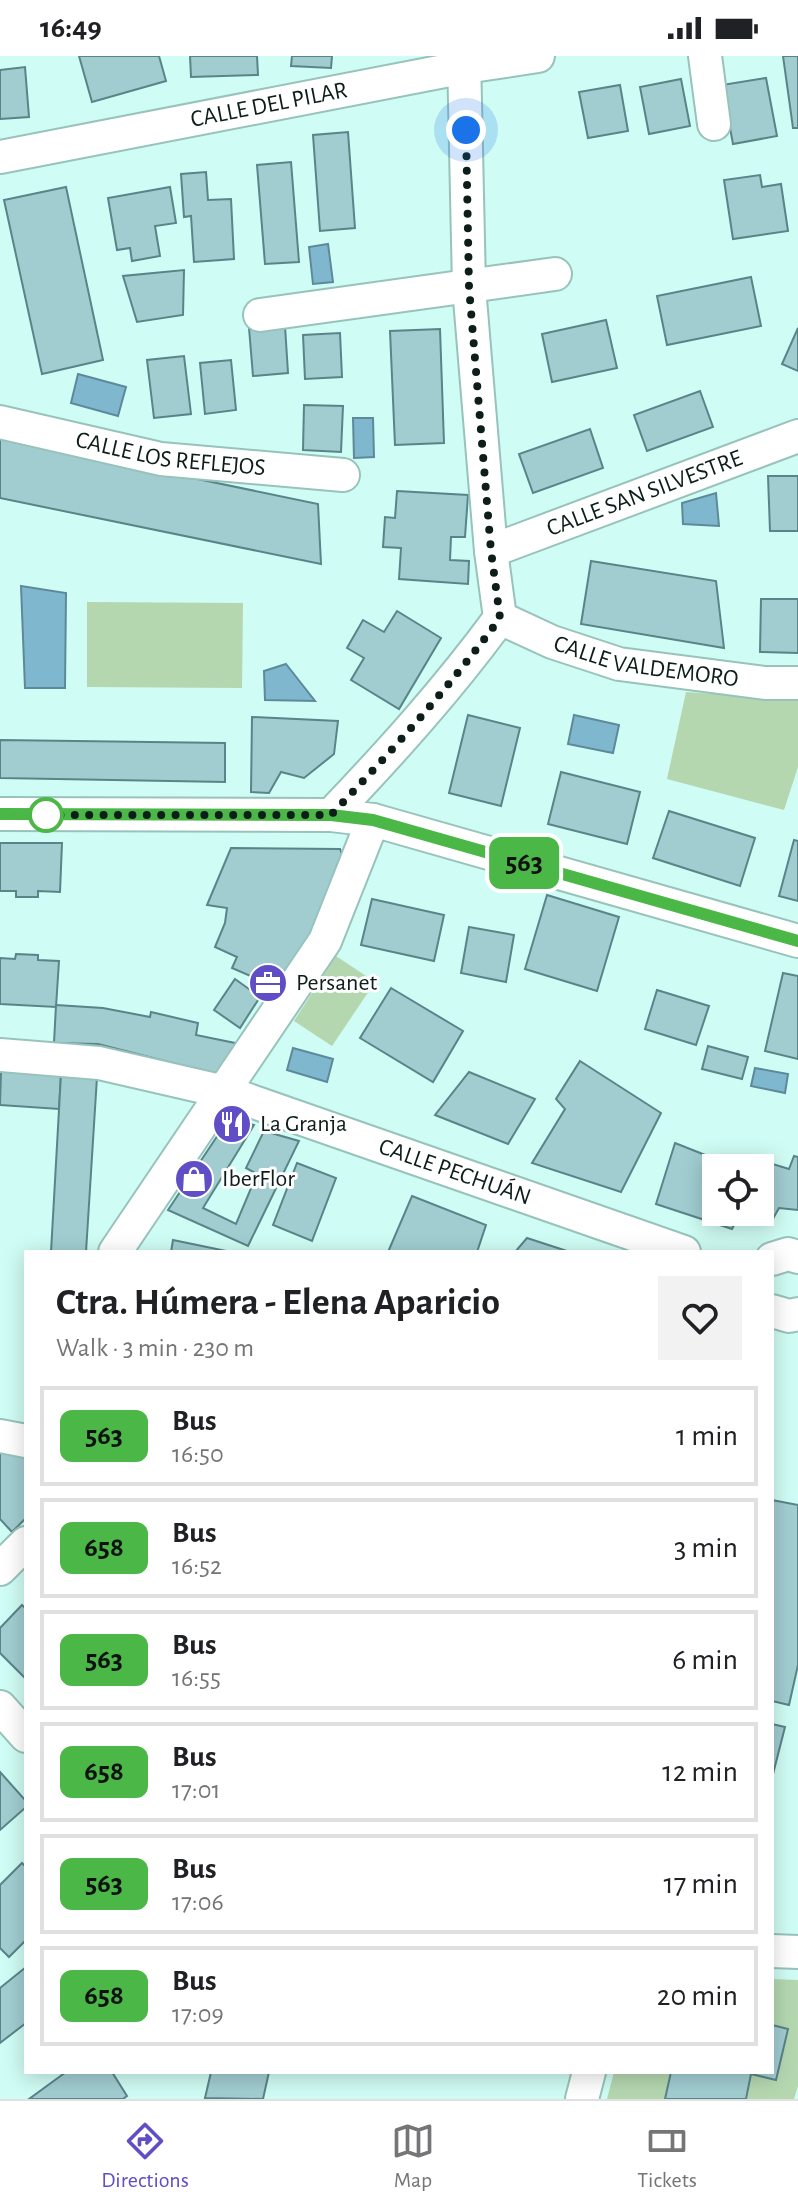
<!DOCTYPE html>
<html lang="en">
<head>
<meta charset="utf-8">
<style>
	body { margin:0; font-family:"Alegreya Sans",sans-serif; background:#f2f2f2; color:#202124; height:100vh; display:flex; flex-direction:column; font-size:30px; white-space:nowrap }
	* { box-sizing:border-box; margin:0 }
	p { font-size:26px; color:#757577 }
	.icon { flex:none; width:44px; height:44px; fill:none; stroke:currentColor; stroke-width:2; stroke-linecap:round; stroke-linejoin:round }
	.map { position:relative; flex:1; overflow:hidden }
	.drawer { position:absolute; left:24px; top:1194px; width:750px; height:824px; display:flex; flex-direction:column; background:#fff; border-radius:0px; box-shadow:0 4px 20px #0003 }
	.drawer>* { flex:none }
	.badge { padding:0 16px; border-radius:12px; font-size:28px; line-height:52px }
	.fabs { position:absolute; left:702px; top:1098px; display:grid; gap:16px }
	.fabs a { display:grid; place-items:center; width:72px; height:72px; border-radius:0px; background:#fff; box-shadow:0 4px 20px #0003; font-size:40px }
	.you { position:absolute; width:40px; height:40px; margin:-20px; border:6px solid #fff; border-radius:50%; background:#1a73e8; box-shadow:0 0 0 12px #1a73e833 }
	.map>.badge { position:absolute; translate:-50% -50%; box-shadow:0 0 0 4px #fff }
	.round { display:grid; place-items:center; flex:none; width:84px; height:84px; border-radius:0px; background:#f2f2f2 }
	.overview { display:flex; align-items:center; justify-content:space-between; height:136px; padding:0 32px }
	h1 { font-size:38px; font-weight:600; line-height:60px }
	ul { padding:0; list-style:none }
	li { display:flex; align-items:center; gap:24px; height:100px; margin:0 16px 12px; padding:0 16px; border:4px solid #e0e0e0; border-radius:0px }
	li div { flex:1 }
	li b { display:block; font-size:30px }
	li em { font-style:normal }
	li .badge { min-width:88px; font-weight:700; text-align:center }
	.status { display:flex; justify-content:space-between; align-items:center; height:56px; padding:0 40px; background:#fff; direction:ltr }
	.status svg { height:22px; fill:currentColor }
	.dock { display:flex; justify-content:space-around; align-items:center; height:112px; border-top:2px solid #e0e0e0; background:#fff; font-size:22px; color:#757577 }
	.dock a { display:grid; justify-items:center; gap:4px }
	.dock .selected { color:#604ec6 }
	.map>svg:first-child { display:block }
	.green { fill:#b4d7b0 }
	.water { fill:#7fb8ce; stroke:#5c8a98; stroke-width:2 }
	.building { fill:#a1cdd1; stroke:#598488; stroke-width:2 }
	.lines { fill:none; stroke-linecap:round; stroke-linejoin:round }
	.minor-casing { stroke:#97c3bb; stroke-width:36 }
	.minor { stroke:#fff; stroke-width:32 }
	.line-casing { stroke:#fff; stroke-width:18 }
	.line { stroke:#4ab747; stroke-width:12 }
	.walk { stroke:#0c1d1a; stroke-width:8; stroke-dasharray:0 14.4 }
	.stop-dot { fill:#fff; stroke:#4ab747; stroke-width:4 }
	.labels { text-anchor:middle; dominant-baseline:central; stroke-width:6; stroke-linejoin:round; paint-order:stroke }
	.street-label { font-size:24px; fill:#0c1d1a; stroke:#fefefe }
	.poi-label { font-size:24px; fill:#0c1d1a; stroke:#fefefe; text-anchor:start }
</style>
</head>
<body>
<div class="status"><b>16:49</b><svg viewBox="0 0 49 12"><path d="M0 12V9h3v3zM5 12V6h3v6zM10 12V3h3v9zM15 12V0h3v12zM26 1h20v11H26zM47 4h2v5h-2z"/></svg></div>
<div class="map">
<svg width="798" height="2043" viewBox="0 0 798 2043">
	<rect width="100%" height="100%" fill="#cffcf4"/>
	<!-- green -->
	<g class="green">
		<path d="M87 546 243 547 242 632 87 631Z"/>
		<path d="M686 636 798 644V711L784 754 667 723Z"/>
		<path d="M336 900 375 926 332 990 294 965Z"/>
		<path d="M772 1923 798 1924V2030L794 2043H607L614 2016H772Z"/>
	</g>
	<!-- water -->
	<g class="water">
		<path d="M328 188 333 226 313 228 309 191Z"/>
		<path d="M78 318 126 331 118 360 71 347Z"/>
		<path d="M353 362H373L374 401 354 402Z"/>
		<path d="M716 437 719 470 683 468 682 447Z"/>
		<path d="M21 530 66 537 65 632H25Z"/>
		<path d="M286 608 315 645 265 644 264 615Z"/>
		<path d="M574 659 619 669 613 697 568 688Z"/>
		<path d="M293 992 333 1003 327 1026 287 1014Z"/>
		<path d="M755 1012 788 1018 785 1037 751 1030Z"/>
	</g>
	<!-- building -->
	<g class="building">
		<path d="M79 0H159L166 25 92 46Z"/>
		<path d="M190 0H257L258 19 191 21Z"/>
		<path d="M292 0H332L331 12 291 10Z"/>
		<path d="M783 0H798V72H793Z"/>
		<path d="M25 11 29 61 0 63V14Z"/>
		<path d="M766 22 777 80 733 88 722 29Z"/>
		<path d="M681 23 690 70 649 78 640 31Z"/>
		<path d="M620 29 628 75 588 82 579 36Z"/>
		<path d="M348 76 355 172 320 175 313 79Z"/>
		<path d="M291 106 299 206 265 208 257 109Z"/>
		<path d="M206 116 208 144 231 143 234 203 194 206 191 160 184 161 181 118Z"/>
		<path d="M760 119 762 131 781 128 788 175 733 183 724 124Z"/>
		<path d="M66 131 103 304 42 318 4 144Z"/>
		<path d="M170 131 176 167 155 170 160 200 132 205 130 192 117 194 108 142Z"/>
		<path d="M184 214 183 259 137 266 123 220Z"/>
		<path d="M751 221 761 270 667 289 657 240Z"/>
		<path d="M606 264 617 312 552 326 542 278Z"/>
		<path d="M285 270 288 317 253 320 249 272Z"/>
		<path d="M798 272V315L782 308Z"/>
		<path d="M440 273 444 387 395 389 390 275Z"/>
		<path d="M340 277 342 321 305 323 303 279Z"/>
		<path d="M184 300 191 358 154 362 147 304Z"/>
		<path d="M231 304 236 354 205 358 200 307Z"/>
		<path d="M700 335 713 371 647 395 634 359Z"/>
		<path d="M304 349 343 350 341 396 303 394Z"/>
		<path d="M590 373 603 412 533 437 519 398Z"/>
		<path d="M0 382 318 448 321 508 0 442Z"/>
		<path d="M768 420H798V475H770Z"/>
		<path d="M397 435 468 439 465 481H451L450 504 469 505 468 528 399 523 401 492 383 491 385 461 395 462Z"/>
		<path d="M591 505 716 525 724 592 581 568Z"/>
		<path d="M761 543H798V597L760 596Z"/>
		<path d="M397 555 441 582 399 653 351 624 364 602 347 592 363 564 384 576Z"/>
		<path d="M468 659 520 672 501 750 449 737Z"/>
		<path d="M252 661 338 665 334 698 304 722 281 716 269 737 251 736Z"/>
		<path d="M0 684 225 687V726L0 722Z"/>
		<path d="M561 716 640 736 627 788 548 768Z"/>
		<path d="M669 755 755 782 740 830 653 802Z"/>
		<path d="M794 784 798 785V845L779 840Z"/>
		<path d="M0 787H62L60 836 38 835V841H16V835H0Z"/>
		<path d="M231 792 340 793 343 801 313 879 278 932 232 912 237 901 215 891 225 867 227 852 207 849Z"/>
		<path d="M547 839 619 861 597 935 525 913Z"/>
		<path d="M372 843 444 859 434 905 361 889Z"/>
		<path d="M469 871 514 879 506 926 461 917Z"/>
		<path d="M16 898 38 899V904L59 905 56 951 0 948V902L15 903Z"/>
		<path d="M783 917 798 920V1003L765 995Z"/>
		<path d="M235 923 260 941 240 972 214 954Z"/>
		<path d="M391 932 463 975 433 1026 360 982Z"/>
		<path d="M657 934 709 950 696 989 645 973Z"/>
		<path d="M56 949 103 952 150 961 151 956 198 967 196 979 240 988 220 1019 98 988 54 987Z"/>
		<path d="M708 990 748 1001 742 1023 702 1013Z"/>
		<path d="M580 1005 661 1057 621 1136 532 1107 565 1053 556 1043Z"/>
		<path d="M1 1015 61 1018 59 1053 0 1049Z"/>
		<path d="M469 1016 535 1043 508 1088 435 1059Z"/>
		<path d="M61 1018 97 1021 86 1196H51Z"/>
		<path d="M230 1061 254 1069 203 1152 236 1168 257 1118 246 1112 264 1075 299 1085 248 1190 168 1154Z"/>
		<path d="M675 1087 738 1112H716V1156H760V1112H748L753 1102 789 1113 794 1100 798 1101V1154L779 1152 771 1166 740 1158 732 1173 656 1148Z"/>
		<path d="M297 1107 336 1122 312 1185 273 1169Z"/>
		<path d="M412 1140 486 1169 477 1196H388Z"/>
		<path d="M527 1182 570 1196H515Z"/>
		<path d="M173 1184 231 1196H171Z"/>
		<path d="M0 1395 26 1397V1462L12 1476 0 1463Z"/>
		<path d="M772 1444 798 1449V1609L789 1649 772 1645Z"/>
		<path d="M22 1549 26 1553V1623L0 1597V1572Z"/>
		<path d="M772 1668 785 1671 772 1722Z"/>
		<path d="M0 1716 26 1745 25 1752 0 1774Z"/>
		<path d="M22 1807 26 1811V1884L9 1901 0 1892V1829Z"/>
		<path d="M26 1911V1967L0 1987V1932Z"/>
		<path d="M772 1969 788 1973 776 2024 751 2018 746 2043H665L671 2016H772Z"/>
		<path d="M66 2016H112L127 2040 123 2043H29Z"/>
		<path d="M211 2016H269L263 2043 205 2042Z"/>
	</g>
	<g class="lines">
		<!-- minor casing -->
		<g class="minor-casing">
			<g id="minor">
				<path d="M705 0 714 68"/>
				<path id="s1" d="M0 101 465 11 538 0"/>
				<path d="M260 259 555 218"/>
				<path id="s2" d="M0 366 161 403 343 419"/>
				<path id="s3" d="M491 495 798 380"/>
				<path id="s4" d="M500 562 552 586 619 608 765 627H798"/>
				<path d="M0 758 331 759 373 764 798 885"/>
				<path d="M331 759C391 696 448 633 500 562L491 495 469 231 464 0"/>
				<path id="s5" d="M0 999 99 1007 225 1036 684 1196"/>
				<path d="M115 1196 325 885 373 764"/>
				<path d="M772 1203 788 1198 798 1201"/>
				<path d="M772 1255 789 1260 798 1258"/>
				<path d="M0 1380 26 1385"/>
				<path d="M0 1513 26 1487"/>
				<path d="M0 1651 26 1680"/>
				<path d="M772 1895 798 1896"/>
				<path d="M582 2043 589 2016"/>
			</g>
		</g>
		<!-- minor -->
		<use href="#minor" class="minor"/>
	</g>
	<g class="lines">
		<!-- line casing -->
		<g class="line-casing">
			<path id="line" d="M0 758 331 759 373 764 798 885"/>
		</g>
		<!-- line -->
		<use href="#line" class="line"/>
		<!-- walk -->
		<path class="walk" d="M46 759H331C391 696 448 633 500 562L491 495 469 231 466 74"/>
	</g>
	<!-- icons -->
	<defs>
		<g id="office-disc" transform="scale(2)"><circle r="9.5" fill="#604ec6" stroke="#fefefe"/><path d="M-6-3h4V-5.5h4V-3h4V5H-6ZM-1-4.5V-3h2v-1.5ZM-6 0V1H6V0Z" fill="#fff"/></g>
		<g id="restaurant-disc" transform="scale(2)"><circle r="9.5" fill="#604ec6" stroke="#fefefe"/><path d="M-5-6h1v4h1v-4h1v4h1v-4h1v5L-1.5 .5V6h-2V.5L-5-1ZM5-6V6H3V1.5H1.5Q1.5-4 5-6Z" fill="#fff"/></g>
		<g id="shop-disc" transform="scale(2)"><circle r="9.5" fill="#604ec6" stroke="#fefefe"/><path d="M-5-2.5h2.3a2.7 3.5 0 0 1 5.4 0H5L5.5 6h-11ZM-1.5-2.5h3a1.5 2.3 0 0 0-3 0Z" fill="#fff"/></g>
	</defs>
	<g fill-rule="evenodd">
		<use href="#office-disc" x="268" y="927"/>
		<use href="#restaurant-disc" x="232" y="1068"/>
		<use href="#shop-disc" x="194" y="1123"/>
	</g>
	<!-- markers -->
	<circle class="stop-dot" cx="46" cy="759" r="16"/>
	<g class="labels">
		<!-- street labels -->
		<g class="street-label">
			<text stroke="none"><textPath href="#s1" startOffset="274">CALLE DEL PILAR</textPath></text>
			<text stroke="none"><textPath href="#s2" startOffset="174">CALLE LOS REFLEJOS</textPath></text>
			<text stroke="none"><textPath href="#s3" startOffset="164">CALLE SAN SILVESTRE</textPath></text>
			<text stroke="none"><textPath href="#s4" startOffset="154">CALLE VALDEMORO</textPath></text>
			<text stroke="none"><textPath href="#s5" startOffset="472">CALLE PECHUÁN</textPath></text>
		</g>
		<!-- poi labels -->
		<g class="poi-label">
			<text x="296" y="927">Persanet</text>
			<text x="260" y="1068">La Granja</text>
			<text x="222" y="1123">IberFlor</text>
		</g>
	</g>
</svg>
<div class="fabs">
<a><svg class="icon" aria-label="locate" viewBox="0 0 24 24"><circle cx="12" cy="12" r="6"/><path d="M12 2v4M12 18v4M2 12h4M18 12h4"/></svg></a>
</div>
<div class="you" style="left:466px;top:74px"></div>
<b class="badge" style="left:524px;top:807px;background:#4ab747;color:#111">563</b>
<section class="drawer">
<div class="overview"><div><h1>Ctra. Húmera - Elena Aparicio</h1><p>Walk · 3 min · 230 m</p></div><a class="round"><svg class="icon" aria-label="heart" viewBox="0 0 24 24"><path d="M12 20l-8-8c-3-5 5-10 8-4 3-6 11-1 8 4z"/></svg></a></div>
<ul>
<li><span class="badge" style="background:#4ab747;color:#111">563</span><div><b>Bus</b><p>16:50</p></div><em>1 min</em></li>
<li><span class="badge" style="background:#4ab747;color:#111">658</span><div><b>Bus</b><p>16:52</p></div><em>3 min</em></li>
<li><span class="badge" style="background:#4ab747;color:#111">563</span><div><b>Bus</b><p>16:55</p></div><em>6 min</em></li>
<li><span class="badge" style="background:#4ab747;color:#111">658</span><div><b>Bus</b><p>17:01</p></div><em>12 min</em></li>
<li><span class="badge" style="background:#4ab747;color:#111">563</span><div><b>Bus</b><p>17:06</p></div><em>17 min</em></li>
<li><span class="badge" style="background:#4ab747;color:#111">658</span><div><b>Bus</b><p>17:09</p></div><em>20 min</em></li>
</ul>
</section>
</div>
<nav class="dock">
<a class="selected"><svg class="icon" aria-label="directions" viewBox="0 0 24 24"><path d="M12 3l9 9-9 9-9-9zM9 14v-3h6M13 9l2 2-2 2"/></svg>Directions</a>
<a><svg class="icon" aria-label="map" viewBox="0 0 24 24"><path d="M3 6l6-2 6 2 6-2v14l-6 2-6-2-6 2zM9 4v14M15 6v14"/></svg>Map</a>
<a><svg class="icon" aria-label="tickets" viewBox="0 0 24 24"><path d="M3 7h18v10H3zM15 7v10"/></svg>Tickets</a>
</nav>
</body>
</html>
